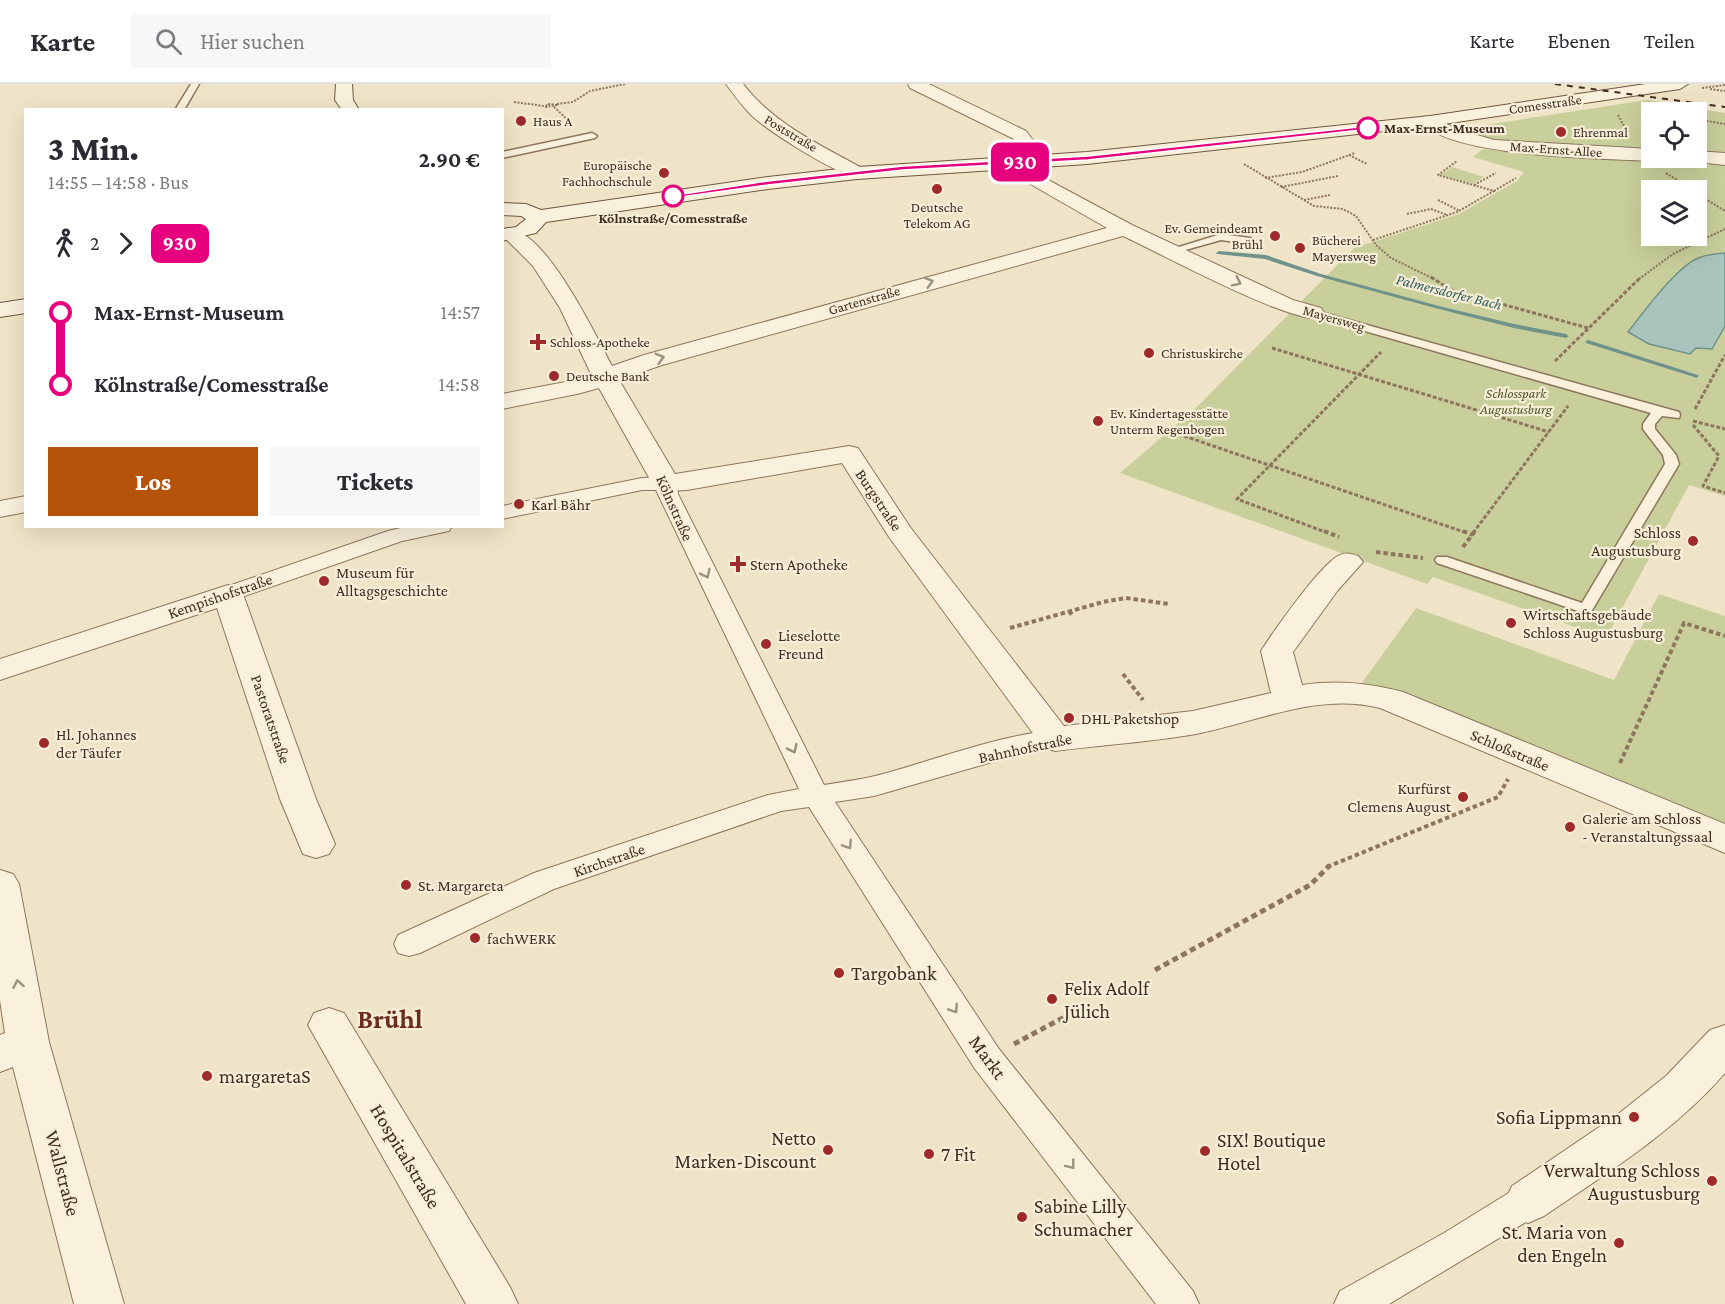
<!DOCTYPE html>
<html lang="de">
<head>
<meta charset="utf-8">
<style>
	body { margin:0; font-family:"Crimson Pro",serif; background:#f7f7f7; color:#2b2b33; height:100vh; display:flex; flex-direction:column; font-size:22px; white-space:nowrap }
	* { box-sizing:border-box; margin:0 }
	p { font-size:20px; color:#7c7c81 }
	.icon { flex:none; width:33px; height:33px; fill:none; stroke:currentColor; stroke-width:2; stroke-linecap:round; stroke-linejoin:round }
	.map { position:relative; flex:1; overflow:hidden }
	.drawer { position:absolute; left:24px; top:24px; width:480px; height:420px; display:flex; flex-direction:column; background:#fff; border-radius:0px; box-shadow:0 6px 24px #0002 }
	.drawer>* { flex:none }
	.badge { padding:0 12px; border-radius:9px; font-size:21px; line-height:39px }
	.buttons { position:absolute; left:1641px; top:18px; display:grid; gap:12px }
	.buttons a { display:grid; place-items:center; width:66px; height:66px; border-radius:0px; background:#fff; box-shadow:0 6px 24px #0002; font-size:30px }
	.map>.badge { position:absolute; translate:-50% -50%; box-shadow:0 0 0 3px #fff }
	.legs { display:flex; align-items:center; gap:9px; height:66px; padding:0 24px; font-size:20px }
	.legs p { margin-inline-start:auto }
	.headline { display:flex; align-items:center; justify-content:space-between; height:102px; padding:0 24px }
	h1 { font-size:33px; font-weight:800; line-height:45px }
	.cta { display:flex; gap:12px; margin-top:auto; padding:12px 24px }
	.cta a { flex:1; height:69px; border-radius:0px; background:#b45309; color:#fff; font-size:24px; font-weight:800; line-height:69px; text-align:center }
	.cta a+a { background:#f7f7f7; color:#2b2b33 }
	ul { padding:0 24px; list-style:none }
	li { display:flex; align-items:center; gap:21px; height:72px; font-size:22px }
	li i { display:grid; place-items:center; width:9px; height:100%; margin:0 8px; background:currentColor }
	li i::after { content:''; width:15px; height:15px; margin:-8px; border:4px solid; border-radius:50%; background:#fff }
	li p { margin-inline-start:auto }
	li:first-child i { background:linear-gradient(#0000 50%,currentColor 0) }
	li:last-child i { background:linear-gradient(currentColor 50%,#0000 0) }
	header { display:flex; align-items:center; gap:36px; box-sizing:border-box; height:84px; padding:0 30px; background:#fff; border-bottom:2px solid #e1e1e2 }
	header strong { font-size:28px }
	nav { display:flex; gap:33px; margin-inline-start:auto; font-size:21px }
	.search { width:420px; height:54px; background:#f7f7f7; display:flex; align-items:center; gap:15px; box-sizing:border-box; padding:0 21px; border-radius:0px; color:#7c7c81; font-size:22px }
	.map>svg:first-child { display:block }
	.green { fill:#c9cf9b; fill-rule:evenodd }
	.water { fill:#a9c4bc; stroke:#6f938a; stroke-width:1.5 }
	.lines { fill:none; stroke-linecap:round; stroke-linejoin:round }
	.stream { fill:#6f938a; fill-rule:evenodd }
	.service-casing { stroke:#8d765c; stroke-width:3 }
	.pedestrian-casing { stroke:#8d765c; stroke-width:2 }
	.minor-casing { stroke:#8d765c; stroke-width:2 }
	.secondary-casing { stroke:#6f573f; stroke-width:2 }
	.path-far3 { stroke:#8d765c; stroke-width:2; stroke-dasharray:2 1.5; stroke-linecap:butt }
	.path-far2 { stroke:#8d765c; stroke-width:3; stroke-dasharray:4 2; stroke-linecap:butt }
	.path-far1 { stroke:#8d765c; stroke-width:4; stroke-dasharray:4.5 3; stroke-linecap:butt }
	.path { stroke:#8d765c; stroke-width:5; stroke-dasharray:6 4; stroke-linecap:butt }
	.service { fill:#faf1dc; fill-rule:evenodd }
	.pedestrian { fill:#faf1dc; fill-rule:evenodd }
	.minor { fill:#faf1dc; fill-rule:evenodd }
	.secondary { fill:#faf1dc; fill-rule:evenodd }
	.rail { stroke:#3d2e20; stroke-width:2; stroke-dasharray:6 6; stroke-linecap:butt }
	.oneway { stroke:#9c907e }
	.line-1 { fill:#e6007e; stroke:#fff; stroke-width:1.5 }
	.poi-dot { fill:#9e2a2b; stroke:#f7eed8; stroke-width:2 }
	.stop-1-dot { fill:#fff; stroke:#e6007e; stroke-width:3 }
	.labels { text-anchor:middle; dominant-baseline:central; stroke-width:4.5; stroke-linejoin:round; paint-order:stroke }
	.far-street-label { font-size:14px; fill:#3d2e20; stroke:#f7eed8 }
	.far-poi-label { font-size:14px; fill:#3d2e20; stroke:#f7eed8; text-anchor:start }
	.far-stop-label { font-size:14px; font-weight:bold; fill:#3d2e20; stroke:#f7eed8; text-anchor:start }
	.far-park-label { font-size:14px; font-style:italic; fill:#4d5a26; stroke:#f7eed8 }
	.far-water-label { font-size:15px; font-style:italic; fill:#2f5d5a; stroke:#f7eed8 }
	.street-label { font-size:16px; fill:#3d2e20; stroke:#f7eed8 }
	.poi-label { font-size:16px; fill:#3d2e20; stroke:#f7eed8; text-anchor:start }
	.near-poi-label { font-size:20px; fill:#3d2e20; stroke:#f7eed8; text-anchor:start }
	.near-street-label { font-size:20px; fill:#3d2e20; stroke:#f7eed8 }
	.near-district-label { font-size:27px; font-weight:bold; fill:#6b2e1e; stroke:#f7eed8 }
</style>
</head>
<body>
<header>
<strong>Karte</strong>
<div class="search"><svg class="icon" aria-label="search" viewBox="0 0 24 24"><circle cx="10" cy="10" r="6"/><path d="M15 15l6 6"/></svg>Hier suchen</div>
<nav><a>Karte</a><a>Ebenen</a><a>Teilen</a></nav>
</header>
<div class="map">
<svg width="1725" height="1220" viewBox="0 0 1725 1220">
	<rect width="100%" height="100%" fill="#f0e4c8"/>
	<!-- green -->
	<g class="green">
		<path d="M1647 16 1725 29V412L1689 401 1606 554 1433 493 1427 500 1120 389 1199 321 1354 164 1459 130 1517 97 1524 88 1473 73 1483 65 1535 71 1468 47 1479 42ZM1652 28H1696V74H1652ZM1652 106H1696V152H1652Z"/>
		<path d="M1452 83 1484 93 1472 100 1440 91Z"/>
		<path d="M1659 510 1725 532V750L1361 600 1416 524 1614 596Z"/>
	</g>
	<!-- water -->
	<path class="water" d="M1725 169V242L1712 265 1696 264 1690 270 1649 260 1628 248C1643 229 1679 179 1701 173 1709 170 1717 170 1725 169Z"/>
	<g class="lines">
		<!-- stream -->
		<g class="stream">
			<path d="M1219 167 1266 171 1321 190 1439 222 1514 240 1566 250 1569 252 1566 254 1514 244 1435 224 1317 192 1265 175 1217 170 1216 169Z"/>
			<path d="M1588 256 1698 291 1699 292 1696 294 1694 293 1586 259V257Z"/>
		</g>
		<!-- service casing -->
		<g class="service-casing">
			<g id="service">
				<path d="M191 0H199L184 26H175Z"/>
				<path d="M592 49 597 52 595 54 502 74V68Z"/>
				<path d="M1221 150 1250 154 1255 157 1250 160 1221 156 1171 170 1166 167Z"/>
				<path d="M1313 226 1679 328 1680 331 1679 334 1662 332 1655 340V345L1676 371 1679 380 1591 528H1581L1437 479 1435 476 1437 473H1447L1582 519 1665 380 1663 371 1643 345V340L1651 329 1309 231V227Z"/>
			</g>
		</g>
		<!-- pedestrian casing -->
		<g class="pedestrian-casing">
			<g id="pedestrian">
				<path d="M666 393 673 395 677 399 678 410 824 701C841 698 858 696 875 692 915 683 1031 639 1064 649L1068 655 1064 661 1020 670 874 712 835 718 999 965 1193 1207 1199 1220H1156L975 985 809 723 781 727 554 805 420 869 409 872 398 869 394 860 398 851 534 789 768 711 799 705 656 406H642L502 435V422L642 394Z"/>
				<path d="M409 442H452L449 447 402 457 236 515 228 517 220 515 216 510 220 505 388 447Z"/>
				<path d="M1528 1100 1541 1105 1546 1117 1541 1129 1389 1220H1334L1340 1207 1444 1149 1515 1105Z"/>
			</g>
		</g>
		<!-- minor casing -->
		<g class="minor-casing">
			<g id="minor">
				<path d="M726 0H743C774 40 820 61 864 85L867 89 864 93C845 98 769 47 752 32 742 22 734 11 726 0Z"/>
				<path d="M908 0H929L1026 47 1049 77 1047 81H1033L1014 55 910 4Z"/>
				<path d="M1430 32 1457 45 1494 56 1652 65V74H1660L1652 77C1605 74 1448 74 1421 37L1424 33Z"/>
				<path d="M1696 67 1725 69V81L1689 77 1687 74H1696Z"/>
				<path d="M1020 72 1027 74 1033 86 1052 98 1132 141 1293 216 1321 224 1324 229 1321 234C1292 241 1158 168 1123 152L662 281 619 296 675 390 849 362 858 364 910 443 1064 642 1193 627 1271 609 1261 567C1273 548 1322 478 1340 471 1346 468 1352 470 1358 472L1363 478 1338 506 1293 568 1302 601C1338 596 1368 599 1403 608L1725 740V769L1380 624C1318 608 1257 638 1196 650 1150 658 1102 661 1055 667L1043 663 889 453 842 379 687 406 666 407 656 405 652 399 599 304 577 310 502 325V310L571 297 591 290 560 224 533 182 502 151 505 146C541 136 597 254 612 282L644 271 1107 144 1018 93 1011 78 1013 74Z"/>
				<path d="M26 412V428L0 433V417Z"/>
				<path d="M228 501 239 504 243 510 316 715 335 760 329 770 316 774 303 770 280 715 217 524 0 596V575Z"/>
				<path d="M0 786 13 790 19 800 49 958 124 1220H74L13 983 0 988V951L5 949 0 916Z"/>
				<path d="M329 924 344 929 510 1203 518 1220H466L308 941 314 929Z"/>
				<path d="M1725 941V989C1675 1047 1607 1089 1544 1132L1528 1139 1512 1132 1505 1117 1512 1102 1617 1031 1666 992 1710 946Z"/>
			</g>
		</g>
		<!-- secondary casing -->
		<g class="secondary-casing">
			<g id="secondary">
				<path d="M336 0H352L353 16 359 26H342L335 16Z"/>
				<path d="M1646 0H1688L1680 5 1430 42 1087 80 857 95 768 105 546 138 536 149 502 157V145L516 143 526 135 521 132 502 131V119L526 120 541 126 768 93 857 83 1087 68 1430 32Z"/>
				<path d="M26 215V229L0 233V219Z"/>
			</g>
		</g>
		<!-- path-far3 -->
		<g class="path-far3">
			<path d="M1702 4 1725 1"/>
			<path d="M1710 5 1725 7"/>
			<path d="M514 18 544 22"/>
			<path d="M548 20 558 21 545 23Z"/>
			<path d="M557 20 573 18 590 7 625 0"/>
			<path d="M554 23 569 37"/>
			<path d="M1618 31 1627 48"/>
			<path d="M1696 35 1725 40"/>
			<path d="M1349 71 1367 80"/>
			<path d="M1244 80 1314 122 1343 125 1356 132 1376 161 1391 174 1434 195"/>
			<path d="M1666 89 1693 106"/>
			<path d="M1265 94 1302 88 1355 69"/>
			<path d="M1474 101 1496 89"/>
			<path d="M1281 103 1338 92"/>
			<path d="M1494 107 1516 94"/>
			<path d="M1696 109 1725 127"/>
			<path d="M1304 116 1330 111"/>
			<path d="M1438 116 1460 127"/>
			<path d="M1407 130 1431 125 1447 131"/>
			<path d="M1373 156 1457 128 1494 107 1438 91 1457 77"/>
			<path d="M1639 195 1673 170 1725 145"/>
		</g>
		<!-- path-far2 -->
		<g class="path-far2">
			<path d="M1431 193 1451 206 1588 244"/>
			<path d="M1272 264 1549 348"/>
			<path d="M1555 277 1641 193"/>
			<path d="M1695 325 1725 271"/>
			<path d="M1693 337 1725 345"/>
			<path d="M1693 341 1719 372 1703 402 1725 409"/>
			<path d="M1184 352 1467 449"/>
			<path d="M1328 449 1237 415 1381 268"/>
			<path d="M1473 449 1568 322"/>
		</g>
		<!-- path-far1 -->
		<g class="path-far1">
			<path d="M1324 447 1339 453"/>
			<path d="M1463 447 1473 451"/>
			<path d="M1463 463 1475 447"/>
			<path d="M1376 468 1423 474"/>
			<path d="M1069 527 1073 532"/>
			<path d="M1010 544 1103 518 1126 514 1169 520"/>
			<path d="M1123 590 1143 616"/>
			<path d="M1620 679 1684 539 1725 552"/>
			<path d="M1327 783 1498 713 1508 695"/>
		</g>
		<!-- path -->
		<g class="path">
			<path d="M1155 886 1310 801 1330 781"/>
			<path d="M1014 960 1072 929"/>
		</g>
		<!-- service -->
		<use href="#service" class="service"/>
		<!-- pedestrian -->
		<use href="#pedestrian" class="pedestrian"/>
		<!-- minor -->
		<use href="#minor" class="minor"/>
		<!-- secondary -->
		<use href="#secondary" class="secondary"/>
		<!-- rail -->
		<path class="rail" d="M1555 0 1725 23"/>
	</g>
	<!-- one-way arrows -->
	<defs><path id="oneway-chevron" d="M-2-3.5L2.5 0L-2 3.5" fill="none" stroke-width="1.6" stroke-linecap="round" stroke-linejoin="round" transform="scale(1.5)"/></defs>
	<g class="oneway">
		<use href="#oneway-chevron" transform="translate(929 198) rotate(-16)"/>
		<use href="#oneway-chevron" transform="translate(1237 198) rotate(26)"/>
		<use href="#oneway-chevron" transform="translate(660 274) rotate(-16)"/>
		<use href="#oneway-chevron" transform="translate(706 490) rotate(64)"/>
		<use href="#oneway-chevron" transform="translate(793 665) rotate(64)"/>
		<use href="#oneway-chevron" transform="translate(848 761) rotate(57)"/>
		<use href="#oneway-chevron" transform="translate(18 900) rotate(-100)"/>
		<use href="#oneway-chevron" transform="translate(954 925) rotate(57)"/>
		<use href="#oneway-chevron" transform="translate(1071 1081) rotate(52)"/>
	</g>
	<!-- line-1 -->
	<path class="line-1" d="M1368 42 1370 45 1088 76 903 86 768 101 673 114 670 112 768 97 903 82 1088 72Z"/>
	<!-- markers -->
	<g class="poi-dot">
		<circle cx="521" cy="37" r="6"/>
		<circle cx="1561" cy="48" r="6"/>
		<circle cx="664" cy="89" r="6"/>
		<circle cx="937" cy="105" r="6"/>
		<circle cx="1275" cy="152" r="6"/>
		<circle cx="1300" cy="164" r="6"/>
		<path d="M535 249h6v6h6v6h-6v6h-6v-6h-6v-6h6z"/>
		<circle cx="1149" cy="269" r="6"/>
		<circle cx="554" cy="292" r="6"/>
		<circle cx="1098" cy="337" r="6"/>
		<circle cx="519" cy="420" r="6"/>
		<circle cx="1693" cy="457" r="6"/>
		<path d="M735 471h6v6h6v6h-6v6h-6v-6h-6v-6h6z"/>
		<circle cx="324" cy="497" r="6"/>
		<circle cx="1511" cy="539" r="6"/>
		<circle cx="766" cy="560" r="6"/>
		<circle cx="1069" cy="634" r="6"/>
		<circle cx="44" cy="659" r="6"/>
		<circle cx="1463" cy="713" r="6"/>
		<circle cx="1570" cy="743" r="6"/>
		<circle cx="406" cy="801" r="6"/>
		<circle cx="475" cy="854" r="6"/>
		<circle cx="839" cy="889" r="6"/>
		<circle cx="1052" cy="915" r="6"/>
		<circle cx="207" cy="992" r="6"/>
		<circle cx="1634" cy="1033" r="6"/>
		<circle cx="828" cy="1066" r="6"/>
		<circle cx="1205" cy="1067" r="6"/>
		<circle cx="929" cy="1070" r="6"/>
		<circle cx="1712" cy="1097" r="6"/>
		<circle cx="1022" cy="1133" r="6"/>
		<circle cx="1619" cy="1159" r="6"/>
	</g>
	<g class="stop-1-dot">
		<circle cx="1368" cy="44" r="10"/>
		<circle cx="673" cy="112" r="10"/>
	</g>
	<g class="labels">
		<!-- far-street labels -->
		<g class="far-street-label">
			<text transform="translate(1545 20) rotate(-8)">Comesstraße</text>
			<text transform="translate(791 49) rotate(31)">Poststraße</text>
			<text transform="translate(1556 65) rotate(4)">Max-Ernst-Allee</text>
			<text transform="translate(864 216) rotate(-16)">Gartenstraße</text>
			<text transform="translate(1334 234) rotate(16)">Mayersweg</text>
		</g>
		<!-- far-poi labels -->
		<g class="far-poi-label">
			<text x="533" y="37">Haus A</text>
			<text x="1573" y="48">Ehrenmal</text>
			<text x="652" y="81" text-anchor="end">Europäische<tspan x="652" dy="16">Fachhochschule</tspan></text>
			<text x="937" y="123" text-anchor="middle">Deutsche<tspan x="937" dy="16">Telekom AG</tspan></text>
			<text x="1263" y="144" text-anchor="end">Ev. Gemeindeamt<tspan x="1263" dy="16">Brühl</tspan></text>
			<text x="1312" y="156">Bücherei<tspan x="1312" dy="16">Mayersweg</tspan></text>
			<text x="550" y="258">Schloss-Apotheke</text>
			<text x="1161" y="269">Christuskirche</text>
			<text x="566" y="292">Deutsche Bank</text>
			<text x="1110" y="329">Ev. Kindertagesstätte<tspan x="1110" dy="16">Unterm Regenbogen</tspan></text>
		</g>
		<!-- far-stop labels -->
		<g class="far-stop-label">
			<text x="1384" y="44">Max-Ernst-Museum</text>
			<text x="673" y="134" text-anchor="middle">Kölnstraße/Comesstraße</text>
		</g>
		<!-- far-park labels -->
		<g class="far-park-label">
			<text x="1516" y="309">Schlosspark<tspan x="1516" dy="16">Augustusburg</tspan></text>
		</g>
		<!-- far-water labels -->
		<g class="far-water-label">
			<text transform="translate(1449 208) rotate(14)">Palmersdorfer Bach</text>
		</g>
		<!-- street labels -->
		<g class="street-label">
			<text transform="translate(879 416) rotate(56)">Burgstraße</text>
			<text transform="translate(675 424) rotate(66)">Kölnstraße</text>
			<text transform="translate(220 512) rotate(-19)">Kempishofstraße</text>
			<text transform="translate(271 635) rotate(71)">Pastoratstraße</text>
			<text transform="translate(1025 664) rotate(-12)">Bahnhofstraße</text>
			<text transform="translate(1510 666) rotate(23)">Schloßstraße</text>
			<text transform="translate(609 776) rotate(-19)">Kirchstraße</text>
		</g>
		<!-- poi labels -->
		<g class="poi-label">
			<text x="531" y="420">Karl Bähr</text>
			<text x="1681" y="448" text-anchor="end">Schloss<tspan x="1681" dy="18">Augustusburg</tspan></text>
			<text x="750" y="480">Stern Apotheke</text>
			<text x="336" y="488">Museum für<tspan x="336" dy="18">Alltagsgeschichte</tspan></text>
			<text x="1523" y="530">Wirtschaftsgebäude<tspan x="1523" dy="18">Schloss Augustusburg</tspan></text>
			<text x="778" y="551">Lieselotte<tspan x="778" dy="18">Freund</tspan></text>
			<text x="1081" y="634">DHL Paketshop</text>
			<text x="56" y="650">Hl. Johannes<tspan x="56" dy="18">der Täufer</tspan></text>
			<text x="1451" y="704" text-anchor="end">Kurfürst<tspan x="1451" dy="18">Clemens August</tspan></text>
			<text x="1582" y="734">Galerie am Schloss<tspan x="1582" dy="18">- Veranstaltungssaal</tspan></text>
			<text x="418" y="801">St. Margareta</text>
			<text x="487" y="854">fachWERK</text>
		</g>
		<!-- near-poi labels -->
		<g class="near-poi-label">
			<text x="851" y="889">Targobank</text>
			<text x="1064" y="904">Felix Adolf<tspan x="1064" dy="23">Jülich</tspan></text>
			<text x="219" y="992">margaretaS</text>
			<text x="1622" y="1033" text-anchor="end">Sofia Lippmann</text>
			<text x="816" y="1054" text-anchor="end">Netto<tspan x="816" dy="23">Marken-Discount</tspan></text>
			<text x="1217" y="1056">SIX! Boutique<tspan x="1217" dy="23">Hotel</tspan></text>
			<text x="941" y="1070">7 Fit</text>
			<text x="1700" y="1086" text-anchor="end">Verwaltung Schloss<tspan x="1700" dy="23">Augustusburg</tspan></text>
			<text x="1034" y="1122">Sabine Lilly<tspan x="1034" dy="23">Schumacher</tspan></text>
			<text x="1607" y="1148" text-anchor="end">St. Maria von<tspan x="1607" dy="23">den Engeln</tspan></text>
		</g>
		<!-- near-street labels -->
		<g class="near-street-label">
			<text transform="translate(988 973) rotate(54)">Markt</text>
			<text transform="translate(406 1072) rotate(59)">Hospitalstraße</text>
			<text transform="translate(63 1089) rotate(75)">Wallstraße</text>
		</g>
		<!-- near-district labels -->
		<g class="near-district-label">
			<text x="390" y="935">Brühl</text>
		</g>
	</g>
</svg>
<div class="buttons">
<a><svg class="icon" aria-label="locate" viewBox="0 0 24 24"><circle cx="12" cy="12" r="6"/><path d="M12 2v4M12 18v4M2 12h4M18 12h4"/></svg></a>
<a><svg class="icon" aria-label="layers" viewBox="0 0 24 24"><path d="M12 4l9 5-9 5-9-5zM3 14l9 5 9-5"/></svg></a>
</div>
<b class="badge" style="left:1020px;top:78px;background:#e6007e;color:#fff">930</b>
<section class="drawer">
<div class="headline"><div><h1>3 Min.</h1><p>14:55 – 14:58 · Bus</p></div><b>2.90 €</b></div>
<div class="legs"><svg class="icon" aria-label="walk" viewBox="0 0 24 24"><circle cx="13" cy="4" r="2"/><path d="M13 8l-2 6 4 7M11 14l-3 7M7 12l3-4h3l4 4"/></svg>2<svg class="icon" aria-label="forward" viewBox="0 0 24 24"><path d="M9 5l7 7-7 7"/></svg><b class="badge" style="background:#e6007e;color:#fff">930</b></div>
<ul>
<li><i style="color:#e6007e"></i><b>Max-Ernst-Museum</b><p>14:57</p></li>
<li><i style="color:#e6007e"></i><b>Kölnstraße/Comesstraße</b><p>14:58</p></li>
</ul>
<div class="cta"><a>Los</a><a>Tickets</a></div>
</section>
</div>
</body>
</html>
